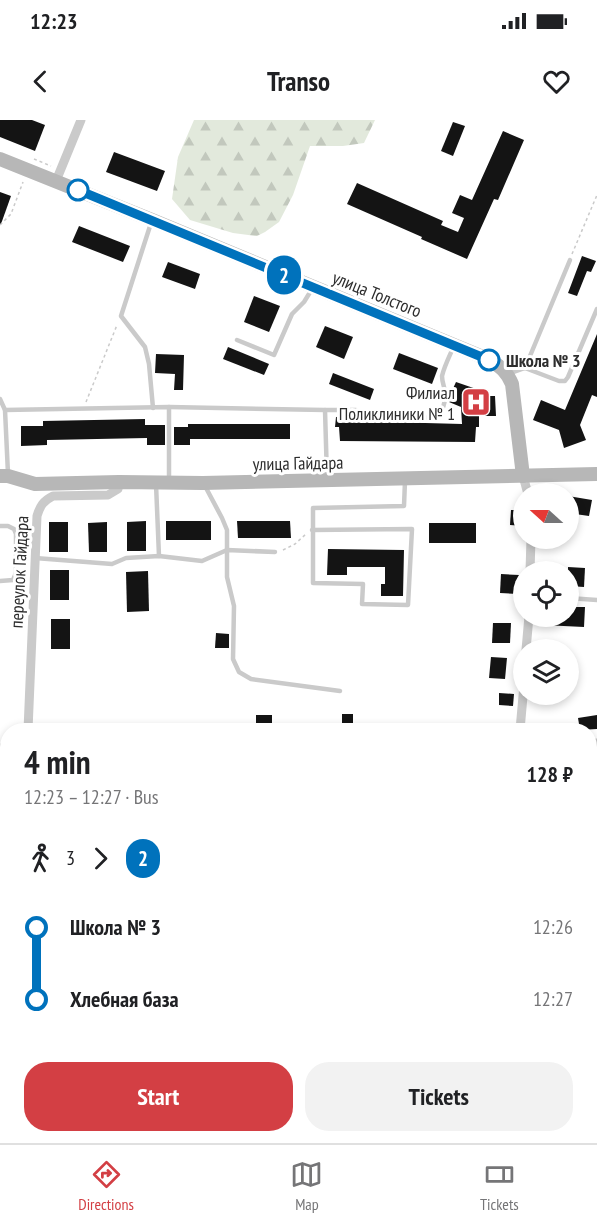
<!DOCTYPE html>
<html lang="en">
<head>
<meta charset="utf-8">
<style>
	body { margin:0; font-family:"PT Sans Narrow",sans-serif; background:#f2f2f2; color:#202124; height:100vh; display:flex; flex-direction:column; font-size:22px; white-space:nowrap }
	* { box-sizing:border-box; margin:0 }
	p { font-size:20px; color:#757577 }
	.icon { flex:none; width:33px; height:33px; fill:none; stroke:currentColor; stroke-width:2; stroke-linecap:round; stroke-linejoin:round }
	.map { position:relative; flex:1; overflow:hidden }
	.panel { position:absolute; left:0px; top:603px; width:597px; height:420px; display:flex; flex-direction:column; background:#fff; border-radius:24px 24px 0 0; box-shadow:0 3px 9px #0003 }
	.panel>* { flex:none }
	.badge { padding:0 12px; border-radius:20px; font-size:21px; line-height:39px }
	.needle { width:39px; rotate:291deg }
	.fabs { position:absolute; left:513px; top:363px; display:grid; gap:12px }
	.fabs a { display:grid; place-items:center; width:66px; height:66px; border-radius:50%; background:#fff; box-shadow:0 3px 9px #0003; font-size:30px }
	.map>.badge { position:absolute; translate:-50% -50%; box-shadow:0 0 0 3px #fff }
	.legs { display:flex; align-items:center; gap:9px; height:66px; padding:0 24px; font-size:20px }
	.legs p { margin-inline-start:auto }
	.head { display:flex; align-items:center; justify-content:space-between; height:102px; padding:0 24px }
	h1 { font-size:33px; font-weight:700; line-height:45px }
	.button { display:flex; gap:12px; margin-top:auto; padding:12px 24px }
	.button a { flex:1; height:69px; border-radius:24px; background:#d33f44; color:#fff; font-size:24px; font-weight:700; line-height:69px; text-align:center }
	.button a+a { background:#f2f2f2; color:#202124 }
	ul { padding:0 24px; list-style:none }
	li { display:flex; align-items:center; gap:21px; height:72px; font-size:22px }
	li i { display:grid; place-items:center; width:9px; height:100%; margin:0 8px; background:currentColor }
	li i::after { content:''; width:15px; height:15px; margin:-8px; border:4px solid; border-radius:50%; background:#fff }
	li p { margin-inline-start:auto }
	li:first-child i { background:linear-gradient(#0000 50%,currentColor 0) }
	li:last-child i { background:linear-gradient(currentColor 50%,#0000 0) }
	.status { display:flex; justify-content:space-between; align-items:center; height:42px; padding:0 30px; background:#fff; direction:ltr }
	.status svg { height:16px; fill:currentColor }
	header { display:flex; justify-content:space-between; align-items:center; height:78px; padding:0 24px; background:#fff; font-size:27px; font-weight:700 }
	.tabs { display:flex; justify-content:space-around; align-items:center; height:84px; border-top:2px solid #e0e0e0; background:#fff; font-size:16px; color:#757577 }
	.tabs a { display:grid; justify-items:center; gap:3px }
	.tabs .selected { color:#d33f44 }
	.map>svg:first-child { display:block }
	.forest { fill:url(#forest-firs) }
	.building { fill:#141414 }
	.lines { fill:none; stroke-linecap:round; stroke-linejoin:round }
	.path { stroke:#cacaca; stroke-width:1.5; stroke-dasharray:3 3; stroke-linecap:butt }
	.lane { stroke:#cacaca; stroke-width:4.5 }
	.street { stroke:#cacaca; stroke-width:9 }
	.secondary { stroke:#b7b7b7; stroke-width:14 }
	.line-1-casing { stroke:#fff; stroke-width:14 }
	.line-1 { stroke:#0072bc; stroke-width:9 }
	.stop-1-dot { fill:#fff; stroke:#0072bc; stroke-width:3 }
	.labels { text-anchor:middle; dominant-baseline:central; stroke-width:6; stroke-linejoin:round; paint-order:stroke }
	.street-label { font-size:18px; fill:#2d2d2d; stroke:#fff }
	.stop-label { font-size:18px; font-weight:bold; fill:#2d2d2d; stroke:#fff; text-anchor:start }
	.poi-label { font-size:18px; fill:#2d2d2d; stroke:#fff; text-anchor:end }
</style>
</head>
<body>
<div class="status"><b>12:23</b><svg viewBox="0 0 49 12"><path d="M0 12V9h3v3zM5 12V6h3v6zM10 12V3h3v9zM15 12V0h3v12zM26 1h20v11H26zM47 4h2v5h-2z"/></svg></div>
<header><svg class="icon" aria-label="back" viewBox="0 0 24 24"><path d="M15 5l-7 7 7 7"/></svg>Transo<svg class="icon" aria-label="heart" viewBox="0 0 24 24"><path d="M12 20l-8-8c-3-5 5-10 8-4 3-6 11-1 8 4z"/></svg></header>
<div class="map">
<svg width="597" height="1023" viewBox="0 0 597 1023">
	<defs>
		<pattern id="forest-firs" width="22" height="20" patternUnits="userSpaceOnUse" patternTransform="scale(1.5)"><rect width="22" height="20" fill="#e2e9dc"/><path d="M5 1l3.5 6h-7zM16 11l3.5 6h-7z" fill="#c2c8bd"/></pattern>
	</defs>
	<rect width="100%" height="100%" fill="#fff"/>
	<!-- forest -->
	<path class="forest" d="M194 0H375L364 23 343 26H310L293 75 279 102 265 112 257 116 233 113 190 100 172 79 178 37Z"/>
	<!-- building -->
	<g class="building">
		<path d="M0 0H32L45 5 35 31 0 17Z"/>
		<path d="M453 2 465 6 453 36 441 31Z"/>
		<path d="M503 11 524 20 498 80 494 79 467 139 421 119 422 117 347 84 357 63 443 101 441 105 458 112 464 98 452 93 460 75 472 80Z"/>
		<path d="M114 32 165 51 157 71 106 52Z"/>
		<path d="M0 72 11 76 1 104H0Z"/>
		<path d="M79 106 130 126 123 142 72 122Z"/>
		<path d="M582 136 596 141 591 152 587 151 577 176 568 173Z"/>
		<path d="M168 142 200 154 195 169 162 157Z"/>
		<path d="M254 176 280 186 269 212 244 202Z"/>
		<path d="M325 206 353 217 344 239 316 227Z"/>
		<path d="M597 214V277L592 275 580 305 586 320 564 328 559 310 533 300 541 280 565 290Z"/>
		<path d="M228 227 269 244 264 255 223 239Z"/>
		<path d="M399 233 438 248 432 264 393 249Z"/>
		<path d="M156 234 184 235 183 270H174L175 254 155 253Z"/>
		<path d="M333 253 374 269 370 280 329 264Z"/>
		<path d="M456 262 488 273V276H495L496 296H479V307H476L475 322 340 321 339 307H335L336 297 350 296 351 301 462 304 461 287 449 282 450 275Z"/>
		<path d="M145 299V305H165V325H147V318L47 320V325L21 326V306H43V301Z"/>
		<path d="M188 304H290V319H190V325H174V307H188Z"/>
		<path d="M568 376 592 380 589 396 568 393Z"/>
		<path d="M511 390H524V406L510 405Z"/>
		<path d="M146 401V431H127V402Z"/>
		<rect x="166" y="401" width="45" height="19"/>
		<path d="M237 401H290L291 418H238Z"/>
		<rect x="49" y="402" width="19" height="30"/>
		<path d="M107 402V432H89L88 403Z"/>
		<rect x="429" y="403" width="47" height="20"/>
		<path d="M328 429 404 430 403 476H381V464H385V447H347V455H327Z"/>
		<path d="M568 447 585 448 584 467 568 466Z"/>
		<rect x="50" y="450" width="19" height="30"/>
		<path d="M148 451 149 491 127 492 126 452Z"/>
		<path d="M501 454 519 455 518 474 500 473Z"/>
		<path d="M568 487H585L584 507 543 505 544 496H568Z"/>
		<rect x="51" y="499" width="19" height="30"/>
		<path d="M493 503H511L510 523H492Z"/>
		<path d="M216 513 229 514V528H215Z"/>
		<path d="M491 537 507 538 505 559 489 558Z"/>
		<path d="M499 573 514 574 513 586 499 585Z"/>
		<rect x="342" y="594" width="11" height="14"/>
		<rect x="256" y="595" width="16" height="15"/>
		<path d="M597 595V609L580 610 578 598Z"/>
	</g>
	<g class="lines">
		<!-- path -->
		<g class="path">
			<path d="M34 39 51 46"/>
			<path d="M0 105 11 94 23 62"/>
			<path d="M572 134 597 75"/>
			<path d="M86 282 117 205"/>
			<path d="M283 430 295 424 306 414"/>
			<path d="M0 1022 9 1023"/>
			<path d="M121 1023 162 1016 193 1023"/>
			<path d="M405 1023 448 1022 468 1023"/>
		</g>
		<!-- lane -->
		<g class="lane">
			<path d="M151 103 121 196 145 227 149 244 153 288"/>
			<path d="M237 220 274 235 292 194 304 182 312 169"/>
			<path d="M525 248 570 140"/>
			<path d="M508 254 525 248 559 261H565L568 257 597 189"/>
			<path d="M0 279 5 290 8 354"/>
			<path d="M169 287 325 290 327 358"/>
			<path d="M5 290 169 287V360"/>
			<path d="M325 290H356L370 295 435 298C443 293 446 281 445 271 444 266 442 262 442 256 444 247 449 237 453 228"/>
			<path d="M156 364 159 436"/>
			<path d="M205 366 222 398 227 410V457L234 486 233 539 239 552 251 559 340 571"/>
			<path d="M0 406H8L14 409 16 414V453L13 460 0 461"/>
			<path d="M312 410 412 409 408 485 362 484 363 464 313 463V388L404 386 405 361"/>
			<path d="M35 438 112 444 126 438 159 436 202 441 227 430 275 432"/>
			<path d="M568 478 597 480"/>
			<path d="M0 787 8 791"/>
		</g>
		<!-- street -->
		<g class="street">
			<path d="M56 61 81 0"/>
			<path d="M523 356 528 374"/>
			<path d="M530 452 531 418"/>
			<path d="M526 530 529 496"/>
			<path d="M28 610 37 396C40 386 43 381 53 376L108 375 118 369 119 362"/>
			<path d="M520 610 524 565"/>
			<path d="M590 624 597 623"/>
			<path d="M0 628H8"/>
			<path d="M590 769H597"/>
		</g>
		<!-- secondary -->
		<g class="secondary">
			<path d="M0 39 152 100 490 240C501 247 507 252 512 264L523 356"/>
			<path d="M0 356H8L35 364 119 362 203 363 597 354"/>
		</g>
	</g>
	<g class="lines">
		<!-- line-1 casing -->
		<g class="line-1-casing">
			<path id="line-1" d="M78 70 489 240"/>
		</g>
		<!-- line-1 -->
		<use href="#line-1" class="line-1"/>
	</g>
	<!-- icons -->
	<defs>
		<g id="hospital-square" transform="scale(1.5)"><rect x="-9" y="-9" width="18" height="18" rx="4" fill="#d33f44" stroke="#fff"/><path d="M-5-5h3v3.5h4V-5h3V5h-3V1.5h-4V5h-3Z" fill="#fff"/></g>
	</defs>
	<g fill-rule="evenodd">
		<use href="#hospital-square" x="476" y="282"/>
	</g>
	<!-- markers -->
	<g class="stop-1-dot">
		<circle cx="78" cy="70" r="10"/>
		<circle cx="489" cy="240" r="10"/>
	</g>
	<g class="labels">
		<!-- street labels -->
		<g class="street-label">
			<text transform="translate(377 174) rotate(22)">улица Толстого</text>
			<text transform="translate(298 343) rotate(-1)">улица Гайдара</text>
			<text transform="translate(19 452) rotate(-87)">переулок Гайдара</text>
		</g>
		<!-- stop labels -->
		<g class="stop-label">
			<text x="506" y="240">Школа № 3</text>
		</g>
		<!-- poi labels -->
		<g class="poi-label">
			<text x="455" y="272">Филиал<tspan x="455" dy="21">Поликлиники № 1</tspan></text>
		</g>
	</g>
</svg>
<div class="fabs">
<a><svg class="needle" viewBox="-14 -14 28 28"><path d="M0-13l5 13h-10z" fill="#e53935"/><path d="M0 13l5-13h-10z" fill="#757577"/></svg></a>
<a><svg class="icon" aria-label="locate" viewBox="0 0 24 24"><circle cx="12" cy="12" r="6"/><path d="M12 2v4M12 18v4M2 12h4M18 12h4"/></svg></a>
<a><svg class="icon" aria-label="layers" viewBox="0 0 24 24"><path d="M12 4l9 5-9 5-9-5zM3 14l9 5 9-5"/></svg></a>
</div>
<b class="badge" style="left:284px;top:155px;background:#0072bc;color:#fff">2</b>
<section class="panel">
<div class="head"><div><h1>4 min</h1><p>12:23 – 12:27 · Bus</p></div><b>128 ₽</b></div>
<div class="legs"><svg class="icon" aria-label="walk" viewBox="0 0 24 24"><circle cx="13" cy="4" r="2"/><path d="M13 8l-2 6 4 7M11 14l-3 7M7 12l3-4h3l4 4"/></svg>3<svg class="icon" aria-label="forward" viewBox="0 0 24 24"><path d="M9 5l7 7-7 7"/></svg><b class="badge" style="background:#0072bc;color:#fff">2</b></div>
<ul>
<li><i style="color:#0072bc"></i><b>Школа № 3</b><p>12:26</p></li>
<li><i style="color:#0072bc"></i><b>Хлебная база</b><p>12:27</p></li>
</ul>
<div class="button"><a>Start</a><a>Tickets</a></div>
</section>
</div>
<nav class="tabs">
<a class="selected"><svg class="icon" aria-label="directions" viewBox="0 0 24 24"><path d="M12 3l9 9-9 9-9-9zM9 14v-3h6M13 9l2 2-2 2"/></svg>Directions</a>
<a><svg class="icon" aria-label="map" viewBox="0 0 24 24"><path d="M3 6l6-2 6 2 6-2v14l-6 2-6-2-6 2zM9 4v14M15 6v14"/></svg>Map</a>
<a><svg class="icon" aria-label="tickets" viewBox="0 0 24 24"><path d="M3 7h18v10H3zM15 7v10"/></svg>Tickets</a>
</nav>
</body>
</html>
